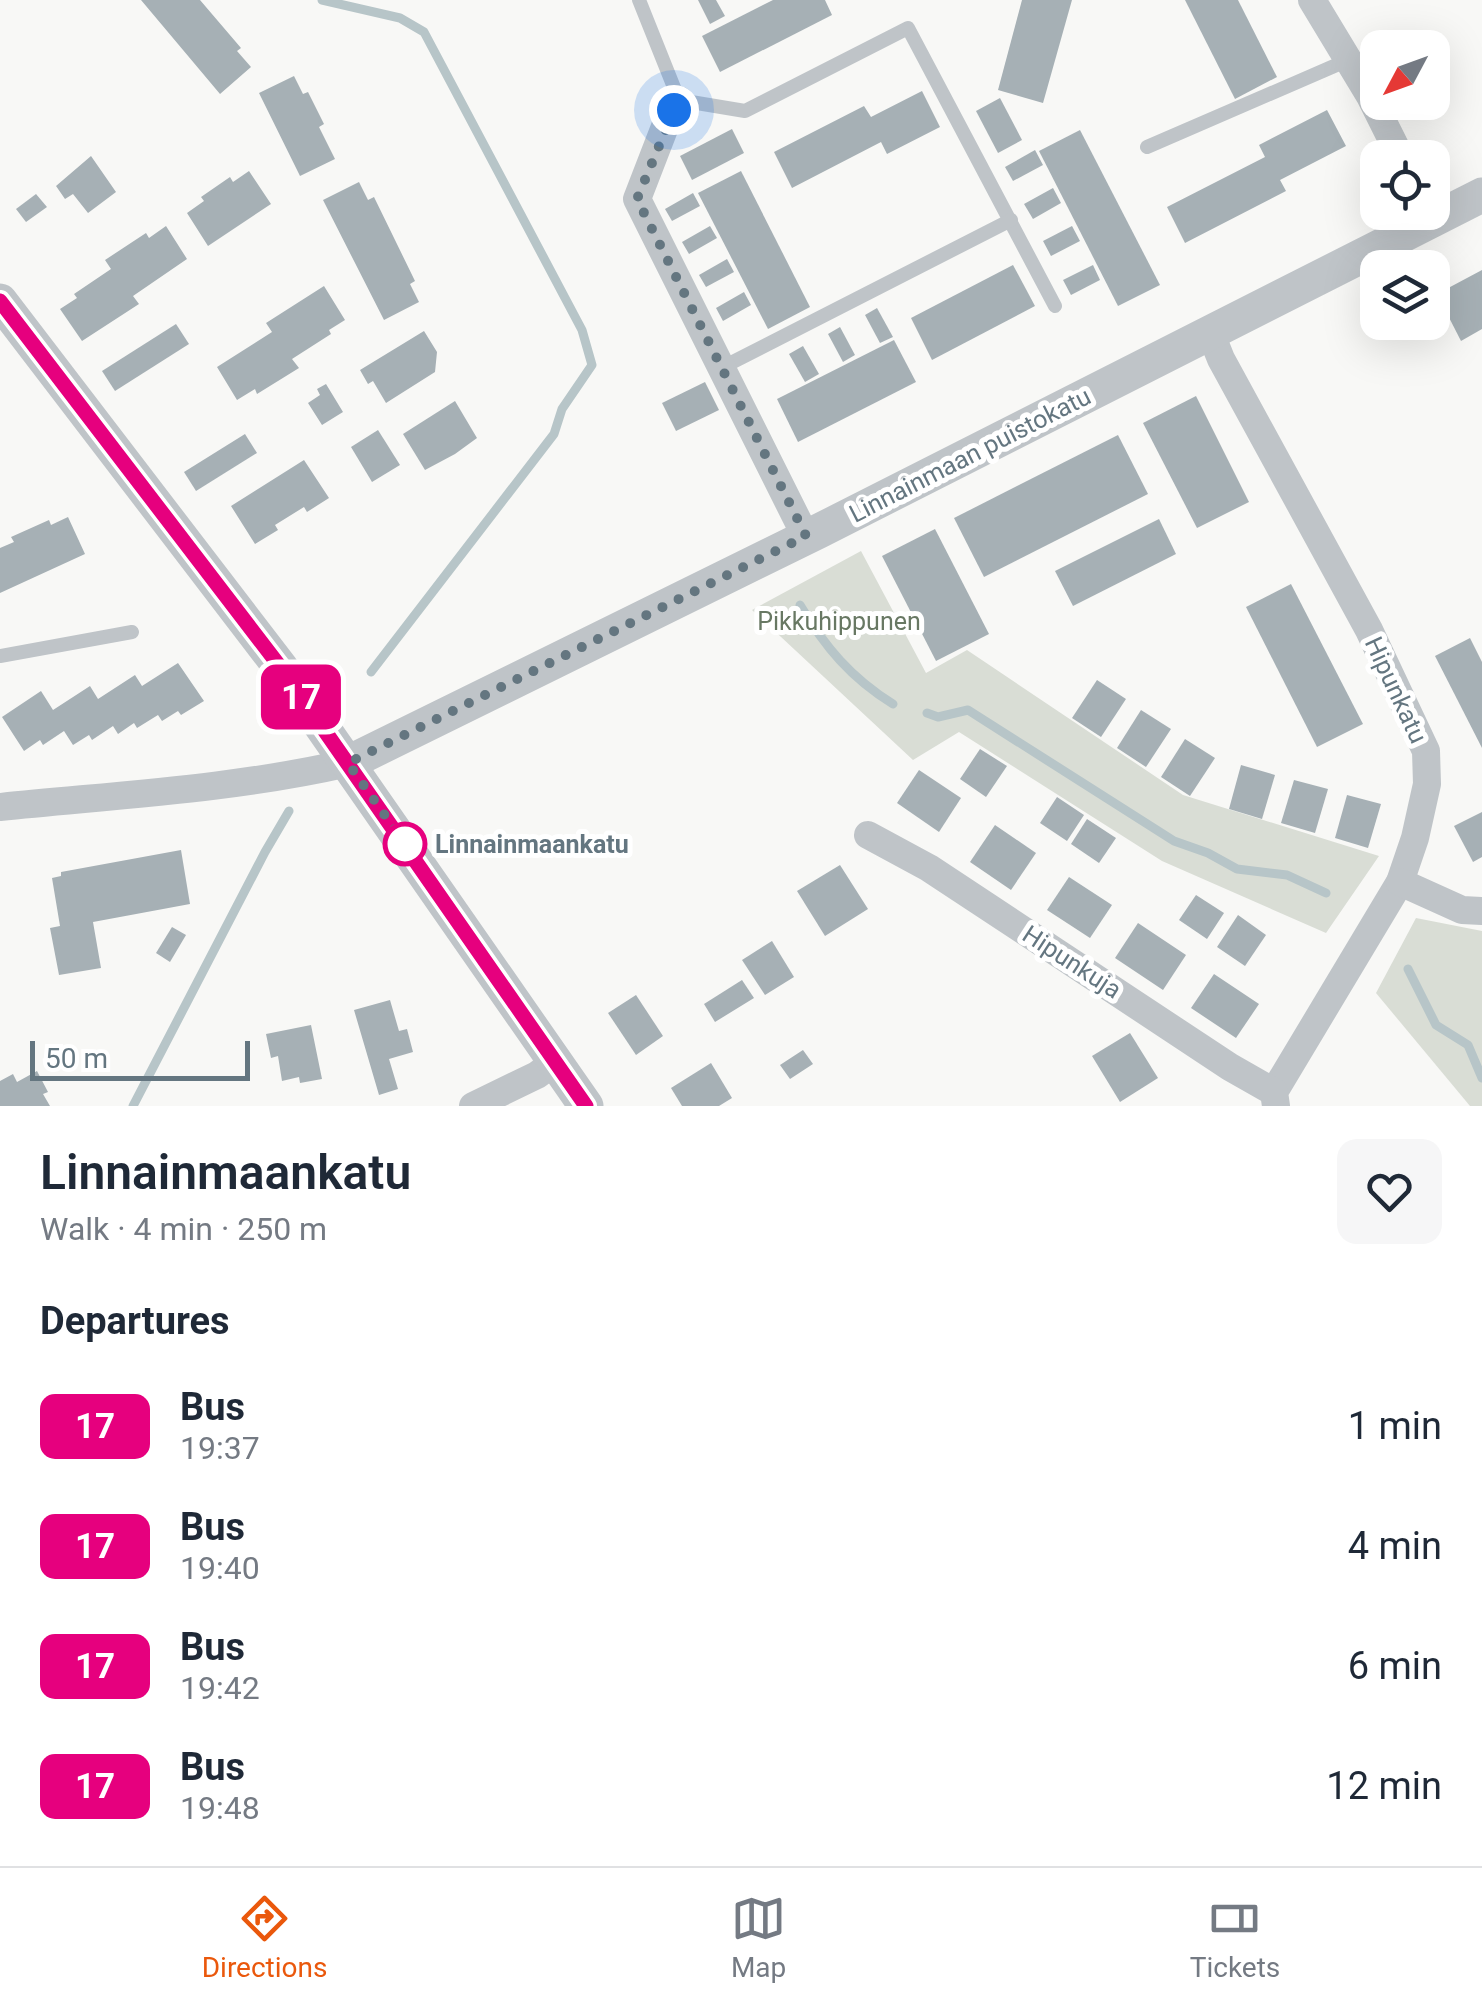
<!DOCTYPE html>
<html lang="en">
<head>
<meta charset="utf-8">
<style>
	body { margin:0; font-family:Roboto,sans-serif; background:#f6f6f7; color:#1f2937; height:100vh; display:flex; flex-direction:column; font-size:38px; white-space:nowrap }
	* { box-sizing:border-box; margin:0 }
	p { font-size:32px; color:#747a83 }
	.icon { flex:none; width:55px; height:55px; fill:none; stroke:currentColor; stroke-width:2; stroke-linecap:round; stroke-linejoin:round }
	.map { position:relative; height:1106px; overflow:hidden }
	.drawer { display:flex; flex-direction:column; background:#fff; flex:1 }
	.drawer>* { flex:none }
	.badge { padding:0 20px; border-radius:15px; font-size:35px; line-height:65px }
	.needle { width:65px; rotate:229deg }
	.fabs { position:absolute; left:1360px; top:30px; display:grid; gap:20px }
	.fabs a { display:grid; place-items:center; width:90px; height:90px; border-radius:20px; background:#fff; box-shadow:0 10px 40px #0002; font-size:50px }
	.scale { position:absolute; left:30px; bottom:25px; width:220px; box-sizing:border-box; padding-left:10px; border:5px solid #647680; border-top:0; font-size:28px; line-height:35px; white-space:nowrap; color:#647680; -webkit-text-stroke:8px #fff; paint-order:stroke }
	.you { position:absolute; width:50px; height:50px; margin:-25px; border:8px solid #fff; border-radius:50%; background:#1a73e8; box-shadow:0 0 0 15px #1a73e833 }
	.map>.badge { position:absolute; translate:-50% -50%; box-shadow:0 0 0 5px #fff }
	h2 { padding:0 40px; font-size:38px; line-height:90px }
	.round { display:grid; place-items:center; flex:none; width:105px; height:105px; border-radius:20px; background:#f6f6f7 }
	.headline { display:flex; align-items:center; justify-content:space-between; height:170px; padding:0 40px }
	h1 { font-size:48px; font-weight:600; line-height:75px }
	ul { padding:0; list-style:none }
	li { display:flex; align-items:center; gap:30px; height:120px; padding:0 40px }
	li div { flex:1 }
	li b { display:block; font-size:38px }
	li em { font-style:normal }
	li .badge { min-width:110px; font-weight:700; text-align:center }
	.menu { display:flex; justify-content:space-around; align-items:center; height:140px; border-top:2px solid #e0e1e3; background:#fff; font-size:28px; color:#747a83 }
	.menu a { display:grid; justify-items:center; gap:5px }
	.menu .active { color:#ea580c }
	.map>svg:first-child { display:block }
	.green { fill:#d9ddd5 }
	.lines { fill:none; stroke-linecap:round; stroke-linejoin:round }
	.stream { stroke:#b7c5c8; stroke-width:9 }
	.building { fill:#a6b0b5 }
	.service { stroke:#bfc4c8; stroke-width:14 }
	.minor { stroke:#bfc4c8; stroke-width:28 }
	.tertiary { stroke:#bfc4c8; stroke-width:35 }
	.line-casing { stroke:#fff; stroke-width:22 }
	.line { stroke:#e6007e; stroke-width:15 }
	.walk { stroke:#647680; stroke-width:10; stroke-dasharray:0 18 }
	.stop-dot { fill:#fff; stroke:#e6007e; stroke-width:5 }
	.labels { text-anchor:middle; dominant-baseline:central; stroke-width:10; stroke-linejoin:round; paint-order:stroke }
	.street-label { font-size:25px; fill:#647680; stroke:#fff }
	.park-label { font-size:25px; fill:#687863; stroke:#fff }
	.stop-label { font-size:25px; font-weight:bold; fill:#647680; stroke:#fff; text-anchor:start }
</style>
</head>
<body>
<div class="map">
<svg width="1482" height="1106" viewBox="0 0 1482 1106">
	<rect width="100%" height="100%" fill="#f8f8f6"/>
	<!-- green -->
	<g class="green">
		<path d="M861 551 926 673 967 650 1183 795 1379 856 1326 933 1162 861 959 732 913 760 752 610Z"/>
		<path d="M1416 918 1482 931V1106H1470L1376 993Z"/>
	</g>
	<g class="lines">
		<!-- stream -->
		<g class="stream">
			<path d="M322 0 400 18 424 32 582 330 592 365 562 409 554 434 371 672"/>
			<path d="M800 605C825 647 851 678 893 704"/>
			<path d="M927 713 938 717 968 710 1174 841 1208 853 1237 869 1287 875 1326 893"/>
			<path d="M1408 969 1436 1025 1468 1045 1482 1078"/>
			<path d="M133 1106 265 852 289 811"/>
		</g>
	</g>
	<!-- building -->
	<g class="building">
		<path d="M141 0H200L241 48 237 51 251 67 220 94Z"/>
		<path d="M698 0H716L725 16 710 24Z"/>
		<path d="M773 0H825L832 15 720 72 702 36Z"/>
		<path d="M1022 0H1072L1043 103 998 90Z"/>
		<path d="M1185 0H1238L1277 77 1235 99Z"/>
		<path d="M294 76 303 94 308 92 324 124 319 127 335 159 300 176 259 93Z"/>
		<path d="M922 91 940 127 887 154 881 142 792 188 774 152 864 106 871 117Z"/>
		<path d="M1000 98 1022 140 998 153 976 111Z"/>
		<path d="M1327 110 1346 146 1280 180 1286 191 1185 243 1167 207 1265 157 1259 145Z"/>
		<path d="M732 129 744 153 692 180 680 156Z"/>
		<path d="M1080 130 1160 285 1118 306 1039 151Z"/>
		<path d="M1035 150 1043 165 1013 181 1005 167Z"/>
		<path d="M91 156 116 192 88 213 73 194 65 199 56 186Z"/>
		<path d="M249 171 271 204 208 246 187 213 204 201 201 197 230 177 233 182Z"/>
		<path d="M741 171 810 307 768 329 698 193Z"/>
		<path d="M359 182 368 200 374 197 415 281 410 284 419 302 384 320 323 200Z"/>
		<path d="M1053 188 1061 203 1033 219 1024 204Z"/>
		<path d="M693 193 700 206 672 221 665 209Z"/>
		<path d="M36 194 47 207 26 222 16 209Z"/>
		<path d="M166 226 187 259 133 296 139 304 82 341 60 309 77 298 74 294 111 269 105 260 146 233 149 238Z"/>
		<path d="M710 226 717 238 689 254 682 242Z"/>
		<path d="M1072 226 1080 241 1051 256 1043 241Z"/>
		<path d="M727 259 734 272 706 287 699 275Z"/>
		<path d="M1013 265 1035 306 932 360 911 318Z"/>
		<path d="M1093 265 1100 280 1071 295 1063 280Z"/>
		<path d="M1482 270V329L1461 341 1437 294Z"/>
		<path d="M324 286 345 320 329 330 331 334 292 359 299 368 257 394 255 389 237 400 217 367 272 332 266 323Z"/>
		<path d="M744 292 751 305 723 321 716 308Z"/>
		<path d="M877 308 893 337 880 343 865 315Z"/>
		<path d="M176 324 189 344 115 391 102 371Z"/>
		<path d="M840 327 855 355 843 362 828 334Z"/>
		<path d="M424 331 437 352 435 372 386 403 373 381 368 384 360 370Z"/>
		<path d="M894 340 916 382 798 442 777 399Z"/>
		<path d="M803 346 819 374 805 382 789 354Z"/>
		<path d="M705 382 719 410 676 431 662 403Z"/>
		<path d="M326 384 343 412 322 425 308 403 320 395 317 389Z"/>
		<path d="M1196 396 1249 502 1197 528 1143 423Z"/>
		<path d="M455 401 477 438 455 454 425 470 403 434Z"/>
		<path d="M378 430 400 465 372 482 351 447Z"/>
		<path d="M245 434 257 453 196 491 184 472Z"/>
		<path d="M1118 435 1148 494 984 577 954 518Z"/>
		<path d="M304 460 329 498 307 512 304 507 275 525 278 530 255 544 231 506Z"/>
		<path d="M68 517 85 554 0 593V548L14 542 11 537 49 520 51 525Z"/>
		<path d="M1159 519 1176 554 1073 606 1055 571Z"/>
		<path d="M935 529 989 634 936 661 882 556Z"/>
		<path d="M1291 584 1363 724 1317 747 1246 607Z"/>
		<path d="M1470 638 1482 662V748L1435 656Z"/>
		<path d="M178 663 204 701 181 715 178 711 162 721 158 715 137 728 134 723 118 734 113 726 92 740 89 735 73 745 64 731 43 745 40 740 24 751 2 717 41 691 53 710 90 686 98 699 135 675 142 686Z"/>
		<path d="M1097 680 1126 699 1101 737 1072 718Z"/>
		<path d="M1141 710 1171 729 1146 767 1117 748Z"/>
		<path d="M1185 739 1215 758 1190 796 1161 777Z"/>
		<path d="M980 749 1007 766 986 797 960 779Z"/>
		<path d="M1241 765 1275 775 1262 819 1229 809Z"/>
		<path d="M919 770 961 798 939 832 897 803Z"/>
		<path d="M1294 780 1328 789 1315 833 1281 823Z"/>
		<path d="M1347 795 1381 804 1368 848 1335 838Z"/>
		<path d="M1057 797 1084 815 1067 841 1040 823Z"/>
		<path d="M1482 812V857L1473 862 1454 826Z"/>
		<path d="M1087 819 1116 838 1099 863 1071 844Z"/>
		<path d="M995 825 1036 853 1011 890 970 862Z"/>
		<path d="M181 850 190 904 93 922 101 968 59 975 50 928 60 926 52 878 61 876V872Z"/>
		<path d="M840 865 868 909 825 936 797 891Z"/>
		<path d="M1069 877 1112 905 1090 938 1047 910Z"/>
		<path d="M1196 895 1224 913 1207 939 1179 920Z"/>
		<path d="M1238 915 1266 935 1245 966 1217 947Z"/>
		<path d="M1138 923 1186 955 1163 990 1115 958Z"/>
		<path d="M172 927 186 935 170 962 156 953Z"/>
		<path d="M772 941 794 977 765 995 742 960Z"/>
		<path d="M1214 974 1259 1004 1236 1038 1191 1008Z"/>
		<path d="M742 980 754 998 715 1022 704 1004Z"/>
		<path d="M636 995 663 1036 636 1055 608 1013Z"/>
		<path d="M390 1000 399 1031 407 1029 413 1052 389 1059 398 1089 379 1095 354 1010Z"/>
		<path d="M311 1025 322 1079 300 1083 299 1077 282 1081 278 1056 271 1058 266 1034Z"/>
		<path d="M1130 1033 1158 1078 1120 1102 1092 1056Z"/>
		<path d="M803 1050 813 1064 790 1079 780 1065Z"/>
		<path d="M711 1063 732 1098 719 1106H682L671 1088Z"/>
		<path d="M37 1071 48 1092 43 1094 50 1106H0V1081L13 1074 17 1082Z"/>
	</g>
	<g class="lines">
		<!-- service -->
		<g class="service">
			<path d="M639 0 679 100 745 111 908 28 1055 306"/>
			<path d="M1147 147 1348 60"/>
			<path d="M721 368 1011 220"/>
			<path d="M0 656 132 632"/>
		</g>
		<!-- minor -->
		<g class="minor">
			<path d="M1312 0 1370 96 1401 158"/>
			<path d="M679 100 666 124 637 199 806 537"/>
			<path d="M1211 334 1221 359 1369 630 1426 751 1427 784 1415 838 1400 882 1274 1092 1276 1106"/>
			<path d="M0 807C116 795 234 789 348 763"/>
			<path d="M868 835 929 868 1230 1067 1274 1092"/>
			<path d="M1400 882 1462 910 1482 911"/>
			<path d="M473 1106 537 1075 556 1061"/>
		</g>
		<!-- tertiary -->
		<g class="tertiary">
			<path d="M0 301 281 668 586 1106"/>
			<path d="M348 763 819 531 1482 195"/>
		</g>
	</g>
	<g class="lines">
		<!-- line casing -->
		<g class="line-casing">
			<path id="line" d="M0 301 281 668 586 1106"/>
		</g>
		<!-- line -->
		<use href="#line" class="line"/>
		<!-- walk -->
		<path class="walk" d="M405 844 348 763 806 536 637 199 674 110"/>
	</g>
	<!-- markers -->
	<circle class="stop-dot" cx="405" cy="844" r="20"/>
	<g class="labels">
		<!-- street labels -->
		<g class="street-label">
			<text transform="translate(970 455) rotate(-27)">Linnainmaan puistokatu</text>
			<text transform="translate(1396 690) rotate(65)">Hipunkatu</text>
			<text transform="translate(1072 962) rotate(33)">Hipunkuja</text>
		</g>
		<!-- park labels -->
		<g class="park-label">
			<text x="839" y="621">Pikkuhippunen</text>
		</g>
		<!-- stop labels -->
		<g class="stop-label">
			<text x="435" y="844">Linnainmaankatu</text>
		</g>
	</g>
</svg>
<div class="fabs">
<a><svg class="needle" viewBox="-14 -14 28 28"><path d="M0-13l5 13h-10z" fill="#e53935"/><path d="M0 13l5-13h-10z" fill="#747a83"/></svg></a>
<a><svg class="icon" aria-label="locate" viewBox="0 0 24 24"><circle cx="12" cy="12" r="6"/><path d="M12 2v4M12 18v4M2 12h4M18 12h4"/></svg></a>
<a><svg class="icon" aria-label="layers" viewBox="0 0 24 24"><path d="M12 4l9 5-9 5-9-5zM3 14l9 5 9-5"/></svg></a>
</div>
<div class="scale">50 m</div>
<div class="you" style="left:674px;top:110px"></div>
<b class="badge" style="left:301px;top:697px;background:#e6007e;color:#fff">17</b>
</div>
<section class="drawer">
<div class="headline"><div><h1>Linnainmaankatu</h1><p>Walk · 4 min · 250 m</p></div><a class="round"><svg class="icon" aria-label="heart" viewBox="0 0 24 24"><path d="M12 20l-8-8c-3-5 5-10 8-4 3-6 11-1 8 4z"/></svg></a></div>
<h2>Departures</h2>
<ul>
<li><span class="badge" style="background:#e6007e;color:#fff">17</span><div><b>Bus</b><p>19:37</p></div><em>1 min</em></li>
<li><span class="badge" style="background:#e6007e;color:#fff">17</span><div><b>Bus</b><p>19:40</p></div><em>4 min</em></li>
<li><span class="badge" style="background:#e6007e;color:#fff">17</span><div><b>Bus</b><p>19:42</p></div><em>6 min</em></li>
<li><span class="badge" style="background:#e6007e;color:#fff">17</span><div><b>Bus</b><p>19:48</p></div><em>12 min</em></li>
</ul>
</section>
<nav class="menu">
<a class="active"><svg class="icon" aria-label="directions" viewBox="0 0 24 24"><path d="M12 3l9 9-9 9-9-9zM9 14v-3h6M13 9l2 2-2 2"/></svg>Directions</a>
<a><svg class="icon" aria-label="map" viewBox="0 0 24 24"><path d="M3 6l6-2 6 2 6-2v14l-6 2-6-2-6 2zM9 4v14M15 6v14"/></svg>Map</a>
<a><svg class="icon" aria-label="tickets" viewBox="0 0 24 24"><path d="M3 7h18v10H3zM15 7v10"/></svg>Tickets</a>
</nav>
</body>
</html>
